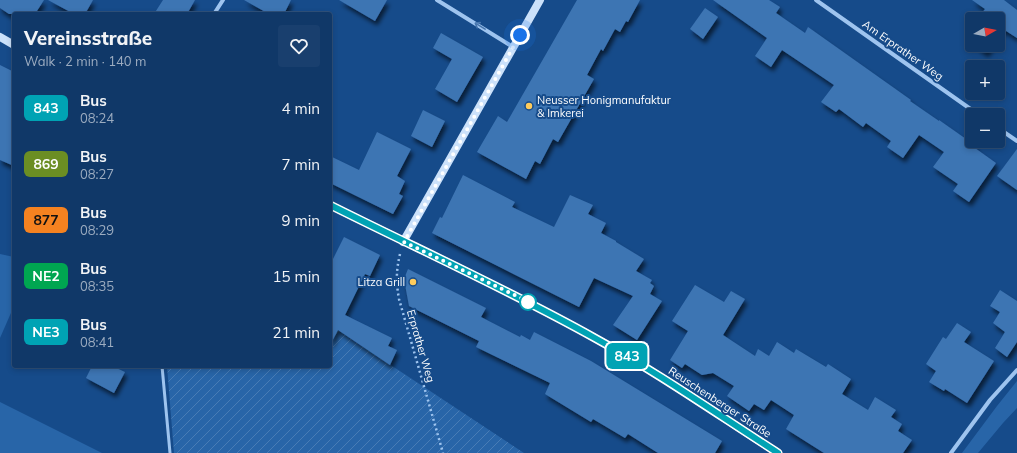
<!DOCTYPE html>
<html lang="en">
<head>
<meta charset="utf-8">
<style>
	body { margin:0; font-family:Mulish,sans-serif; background:#193f6e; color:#f1f3f6; height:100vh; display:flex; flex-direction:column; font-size:15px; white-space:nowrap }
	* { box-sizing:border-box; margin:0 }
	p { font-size:13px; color:#9cacc0 }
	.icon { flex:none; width:22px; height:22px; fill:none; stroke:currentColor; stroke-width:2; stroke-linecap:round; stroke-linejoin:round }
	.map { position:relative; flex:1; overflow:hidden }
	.drawer { position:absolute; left:12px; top:12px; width:320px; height:356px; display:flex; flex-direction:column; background:#103868; border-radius:4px; box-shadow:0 2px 6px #0003,0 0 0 1px #30527c }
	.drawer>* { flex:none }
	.badge { padding:0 8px; border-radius:6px; font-size:14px; line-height:26px }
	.needle { width:26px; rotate:81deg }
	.fabs { position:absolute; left:965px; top:12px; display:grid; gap:8px }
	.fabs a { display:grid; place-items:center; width:40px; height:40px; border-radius:4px; background:#103868; box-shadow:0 2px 6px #0003,0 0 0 1px #30527c; font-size:20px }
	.you { position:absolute; width:20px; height:20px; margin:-10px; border:3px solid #fff; border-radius:50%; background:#1a73e8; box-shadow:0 0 0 6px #1a73e833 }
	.map>.badge { position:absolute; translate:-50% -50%; box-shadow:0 0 0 2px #fff }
	.round { display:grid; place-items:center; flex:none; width:42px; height:42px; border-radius:4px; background:#193f6e }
	.head { display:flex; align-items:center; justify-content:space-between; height:68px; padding:0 12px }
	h1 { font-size:19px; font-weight:800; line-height:30px }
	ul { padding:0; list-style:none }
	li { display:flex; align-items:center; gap:12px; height:56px; padding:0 12px }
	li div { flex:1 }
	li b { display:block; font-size:15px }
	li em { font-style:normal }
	li .badge { min-width:44px; font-weight:700; text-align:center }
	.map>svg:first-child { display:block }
	.grass { fill:#2865a8 }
	.garden { fill:url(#garden-furrows) }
	.building { fill:#3e75b3; filter:url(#shadow) }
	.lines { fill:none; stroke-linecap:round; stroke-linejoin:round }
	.path { stroke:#9ec4ef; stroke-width:2.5; stroke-dasharray:2 3; stroke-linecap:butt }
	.lane { stroke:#9ec4ef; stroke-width:3 }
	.street { stroke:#9ec4ef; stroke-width:4 }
	.secondary { stroke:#cbe1fa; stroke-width:8 }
	.oneway { stroke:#4675ad }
	.line-casing { stroke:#fff; stroke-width:9 }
	.line { stroke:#00a3b4; stroke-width:6 }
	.walk { stroke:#fff; stroke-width:4; stroke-dasharray:0 7.2 }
	.poi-dot { fill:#ffcc5c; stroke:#164b8a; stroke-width:1.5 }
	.stop-dot { fill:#fff; stroke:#00a3b4; stroke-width:2 }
	.labels { text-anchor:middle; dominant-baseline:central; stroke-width:4; stroke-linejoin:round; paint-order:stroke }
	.street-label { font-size:11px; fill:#fff; stroke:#164b8a }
	.poi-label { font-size:11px; fill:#fff; stroke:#164b8a; text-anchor:start }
</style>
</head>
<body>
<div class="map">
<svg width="1017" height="453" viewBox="0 0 1017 453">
	<defs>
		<pattern id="garden-furrows" width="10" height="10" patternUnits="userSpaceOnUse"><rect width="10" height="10" fill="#2865a8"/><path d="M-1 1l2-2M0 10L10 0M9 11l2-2" fill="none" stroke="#487cb5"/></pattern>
		<filter id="shadow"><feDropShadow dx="2.5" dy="4.5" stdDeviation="2" flood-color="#0009"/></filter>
	</defs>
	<rect width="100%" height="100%" fill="#164b8a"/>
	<!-- grass -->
	<g class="grass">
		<path d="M0 254 14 257V306L0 338Z"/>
		<path d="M1017 381V408L1003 423 978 453H962L997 406Z"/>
		<path d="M0 402 102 453H0Z"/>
	</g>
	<!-- garden -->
	<path class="garden" d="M330 325 524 453H174L167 366H330Z"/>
	<!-- building -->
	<g class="building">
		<path d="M0 0H44L35 14H9L0 8Z"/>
		<path d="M48 0H93L85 14H74Z"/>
		<path d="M163 0H195L187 14H154Z"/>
		<path d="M244 0H291L284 14H269Z"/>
		<path d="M339 0H387L375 21Z"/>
		<path d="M577 0H640L628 22 626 21 620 32 615 29 603 51 601 49 587 75 594 79 558 142 553 139 540 164 535 161 526 179 477 152 498 116 507 122Z"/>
		<path d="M713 0H769L780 7 776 13 805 33 808 27 911 100 910 101 939 121V120L976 146 975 148 996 163 969 202 953 191 958 184 933 167 944 152 919 135 903 158 887 147 891 141 866 123 863 127 839 109 836 112 821 102 834 85 782 50 771 67 755 56 767 38Z"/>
		<path d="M972 0H1004L1017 10V38L1003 29 998 36V19H986L987 17 982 13 985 9Z"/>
		<path d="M705 8 718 17 703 39 690 29Z"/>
		<path d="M441 33 483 57 457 102 435 89 452 59 433 48Z"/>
		<path d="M975 45H992L986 53Z"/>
		<path d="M0 65 14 72V166L0 160Z"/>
		<path d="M423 110 445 121 432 147 411 136Z"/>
		<path d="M377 132 411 149 397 176 405 181 399 194 403 196 393 214 330 183V156L359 170Z"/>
		<path d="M1017 149V190L997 176Z"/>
		<path d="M463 175 515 202 512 207 554 227 570 195 593 205 588 214 606 223 601 233 616 241V242L644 259 636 271 652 280 650 283 654 286 650 294 662 301 637 340 613 325 633 296 594 278 579 307 432 233 440 217 442 218Z"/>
		<path d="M344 237 380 255 370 276 365 274 345 315 392 338 388 346 397 350 390 365 338 330 330 345V265Z"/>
		<path d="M408 269 486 308 481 317 520 337 521 335 530 340 534 332 591 361 722 441 715 453H658L628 434 625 438 593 419 591 422 545 394 550 383 476 347 479 341 409 306 404 279Z"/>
		<path d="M695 285 724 302 731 291 745 299 723 335 755 356 758 349 769 356 777 342 794 353 796 349 826 367 828 364 851 379 842 394 868 410 875 397 896 410 891 417 902 424 898 431 912 440 903 453H824L786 429 794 415 771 400 764 410 754 404 749 411 727 396 734 386 713 373 702 375 685 364 682 368 670 360 688 331 672 321Z"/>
		<path d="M1000 290 1017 301V342L1007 357 995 348 1005 332 993 323 1000 312 990 306Z"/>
		<path d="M957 323 971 332 964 342 994 361 967 403 945 389 944 391 929 382 936 371 926 364 943 337 946 339Z"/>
		<path d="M92 366H112L125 372 114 393 86 378Z"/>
	</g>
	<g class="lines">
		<!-- path -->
		<path class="path" d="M400 254C396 271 396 282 399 299L443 453"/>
		<!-- lane -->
		<path class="lane" d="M162 366 170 453"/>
		<!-- street -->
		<g class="street">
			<path d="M437 0 513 47"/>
			<path d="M816 0 979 115"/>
			<path d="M214 14 223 0"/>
			<path d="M998 128 1017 141"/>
			<path d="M951 453 990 400 1017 370"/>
		</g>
		<!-- secondary -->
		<g class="secondary">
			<path d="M0 37 14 45"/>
			<path d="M330 205C418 249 507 289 593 337 657 372 717 414 778 453"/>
			<path d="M403 242 540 0"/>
		</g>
	</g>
	<!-- one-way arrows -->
	<defs><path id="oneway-shaft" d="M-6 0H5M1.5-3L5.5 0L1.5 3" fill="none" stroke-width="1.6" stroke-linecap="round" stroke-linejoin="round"/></defs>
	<use class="oneway" href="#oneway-shaft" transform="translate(480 26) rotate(-149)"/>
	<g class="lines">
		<!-- line casing -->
		<g class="line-casing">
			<path id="line" d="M330 205C418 249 507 289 593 337 657 372 717 414 778 453"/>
		</g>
		<!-- line -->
		<use href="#line" class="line"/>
		<!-- walk -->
		<path class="walk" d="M520 35 404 242 529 302H528"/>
	</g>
	<!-- markers -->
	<g class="poi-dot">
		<circle cx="529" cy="106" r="4"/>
		<circle cx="413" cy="282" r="4"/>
	</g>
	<circle class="stop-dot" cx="528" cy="302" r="8"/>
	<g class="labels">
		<!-- street labels -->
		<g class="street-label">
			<text transform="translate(903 50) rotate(35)">Am Erprather Weg</text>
			<text transform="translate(421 346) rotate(74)">Erprather Weg</text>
			<text transform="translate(720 402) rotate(33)">Reuschenberger Straße</text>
		</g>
		<!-- poi labels -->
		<g class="poi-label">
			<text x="537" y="100">Neusser Honigmanufaktur<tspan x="537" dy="13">&amp; Imkerei</tspan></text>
			<text x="405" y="282" text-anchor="end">Litza Grill</text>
		</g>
	</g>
</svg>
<div class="fabs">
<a><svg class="needle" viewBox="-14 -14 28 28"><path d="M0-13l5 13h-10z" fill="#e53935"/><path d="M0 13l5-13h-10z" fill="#9cacc0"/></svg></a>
<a>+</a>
<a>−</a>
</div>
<div class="you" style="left:520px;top:35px"></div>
<b class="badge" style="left:627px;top:356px;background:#00a3b4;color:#fff">843</b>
<section class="drawer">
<div class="head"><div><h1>Vereinsstraße</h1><p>Walk · 2 min · 140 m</p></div><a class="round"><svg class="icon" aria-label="heart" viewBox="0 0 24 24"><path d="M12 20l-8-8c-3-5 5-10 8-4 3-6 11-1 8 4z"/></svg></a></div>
<ul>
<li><span class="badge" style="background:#00a3b4;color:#fff">843</span><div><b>Bus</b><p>08:24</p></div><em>4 min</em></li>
<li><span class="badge" style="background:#6b8e23;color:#fff">869</span><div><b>Bus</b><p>08:27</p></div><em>7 min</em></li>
<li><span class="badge" style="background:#f58220;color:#111">877</span><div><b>Bus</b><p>08:29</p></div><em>9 min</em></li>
<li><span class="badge" style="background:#00a651;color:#fff">NE2</span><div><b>Bus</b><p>08:35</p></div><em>15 min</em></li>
<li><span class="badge" style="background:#00a3b4;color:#fff">NE3</span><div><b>Bus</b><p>08:41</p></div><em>21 min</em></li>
</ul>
</section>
</div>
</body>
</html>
